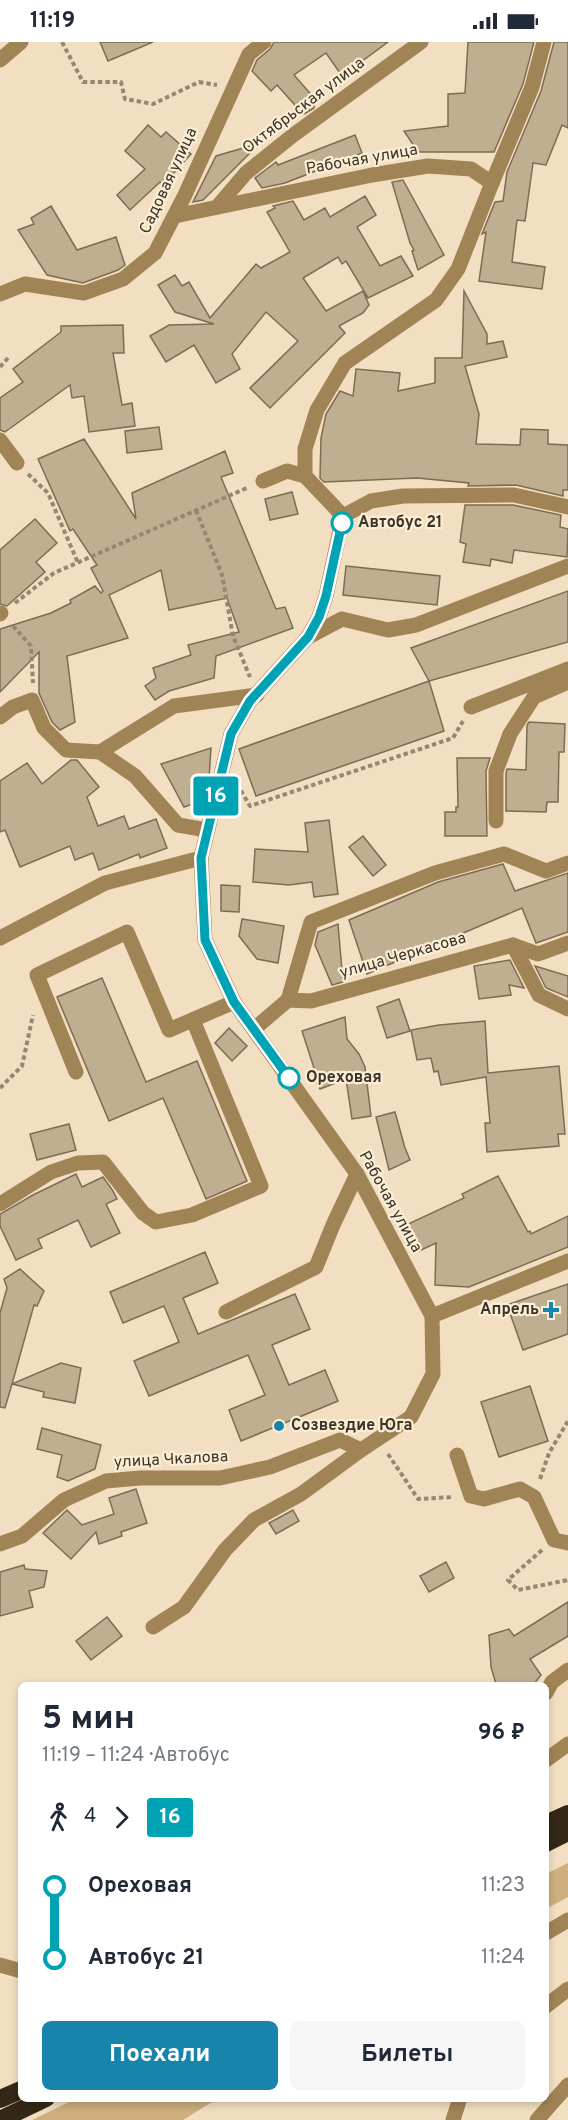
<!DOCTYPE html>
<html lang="ru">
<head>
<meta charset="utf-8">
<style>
	body { margin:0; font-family:Overpass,sans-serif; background:#f6f6f7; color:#1f2937; height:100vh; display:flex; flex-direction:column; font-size:22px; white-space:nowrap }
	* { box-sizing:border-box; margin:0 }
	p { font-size:20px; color:#747a83 }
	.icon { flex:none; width:33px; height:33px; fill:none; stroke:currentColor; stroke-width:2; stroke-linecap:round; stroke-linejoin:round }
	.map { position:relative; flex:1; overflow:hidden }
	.drawer { position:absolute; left:18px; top:1640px; width:531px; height:420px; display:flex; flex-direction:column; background:#fff; border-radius:9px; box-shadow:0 3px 9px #0003 }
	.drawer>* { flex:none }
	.badge { padding:0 12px; border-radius:4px; font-size:21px; line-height:39px }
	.map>.badge { position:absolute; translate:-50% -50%; box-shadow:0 0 0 3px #fff }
	.legs { display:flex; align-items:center; gap:9px; height:66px; padding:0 24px; font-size:20px }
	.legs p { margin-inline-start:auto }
	.summary { display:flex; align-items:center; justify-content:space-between; height:102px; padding:0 24px }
	h1 { font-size:33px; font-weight:700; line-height:45px }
	.primary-button { display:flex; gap:12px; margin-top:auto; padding:12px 24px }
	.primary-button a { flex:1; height:69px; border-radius:9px; background:#1684ab; color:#fff; font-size:24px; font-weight:700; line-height:69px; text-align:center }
	.primary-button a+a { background:#f6f6f7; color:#1f2937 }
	ul { padding:0 24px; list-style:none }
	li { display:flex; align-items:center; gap:21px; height:72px; font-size:22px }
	li i { display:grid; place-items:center; width:9px; height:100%; margin:0 8px; background:currentColor }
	li i::after { content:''; width:15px; height:15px; margin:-8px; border:4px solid; border-radius:50%; background:#fff }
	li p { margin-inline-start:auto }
	li:first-child i { background:linear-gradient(#0000 50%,currentColor 0) }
	li:last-child i { background:linear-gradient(currentColor 50%,#0000 0) }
	.status { display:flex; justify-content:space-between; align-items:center; height:42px; padding:0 30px; background:#fff; direction:ltr }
	.status svg { height:16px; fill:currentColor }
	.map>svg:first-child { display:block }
	.green { fill:#ceaf7d }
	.building { fill:#c0ae91; stroke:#7d6c51; stroke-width:1.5 }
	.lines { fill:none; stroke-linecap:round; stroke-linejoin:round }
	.path { stroke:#958873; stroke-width:4; stroke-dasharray:4.5 3; stroke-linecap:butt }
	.minor { stroke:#a18455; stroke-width:15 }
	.highway { stroke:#332817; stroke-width:18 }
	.line-1-casing { stroke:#fff; stroke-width:14 }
	.line-1 { stroke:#00a3b4; stroke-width:9 }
	.stop-1-dot { fill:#fff; stroke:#00a3b4; stroke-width:3 }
	.poi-dot { fill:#1684ab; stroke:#fcedd5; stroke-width:2 }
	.labels { text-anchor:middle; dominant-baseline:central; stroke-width:4.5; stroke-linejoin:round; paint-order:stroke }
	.street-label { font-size:16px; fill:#3b3428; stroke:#fcedd5 }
	.stop-label { font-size:16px; font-weight:bold; fill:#3b3428; stroke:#fcedd5; text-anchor:start }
	.poi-label { font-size:16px; font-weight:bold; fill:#3b3428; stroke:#fcedd5; text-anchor:end }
</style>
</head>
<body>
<div class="status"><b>11:19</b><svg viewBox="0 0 49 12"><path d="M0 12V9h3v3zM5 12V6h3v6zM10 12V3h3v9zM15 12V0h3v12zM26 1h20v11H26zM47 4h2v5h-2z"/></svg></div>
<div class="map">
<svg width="568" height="2078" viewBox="0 0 568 2078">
	<rect width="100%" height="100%" fill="#f2dfc1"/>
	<!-- green -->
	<g class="green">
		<path d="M568 1821V1855L546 1867V1832Z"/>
		<path d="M75 2057V2056L217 2057 183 2078H32Z"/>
	</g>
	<!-- building -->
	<g class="building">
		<path d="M100 0H153L108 19Z"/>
		<path d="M274 0H388L342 34 326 11 294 33 315 57 314 66 304 72 296 67 294 62 277 43 271 49 252 29 257 18 270 7Z"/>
		<path d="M468 0H534L523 42 494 110H418L404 89 448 84V52L465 51Z"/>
		<path d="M554 0H568V86L562 83 546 123 533 121 525 179 517 178 512 220 545 225 542 247 479 239 486 190 482 192 495 160 503 159 507 130 541 49Z"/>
		<path d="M148 83 161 95 166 90 191 112 163 143 160 140 130 168 117 153 145 127 125 109Z"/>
		<path d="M355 93 362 111 285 141 262 146 255 136 276 120 278 123Z"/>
		<path d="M260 101 203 158 193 160 216 114Z"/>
		<path d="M403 138 444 213 418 228 412 209 414 208 410 201 392 140Z"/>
		<path d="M365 154 376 173 357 185 380 224 401 214 413 234 368 256 346 219 342 222 338 215 303 236 326 269 363 249 369 263 363 271 339 284 345 291 270 366 250 346 298 299 266 270 232 312 240 327 216 341 194 303 166 320 150 294 169 283 214 282 175 270 158 243 175 233 182 244 189 240 210 276 256 222 261 226 290 210 267 170 275 166 273 164 293 159 304 178 325 166 330 175Z"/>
		<path d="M51 164 77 208 116 195 125 223 118 228 83 241 47 233 18 188 34 182 31 176Z"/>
		<path d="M464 249 487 292V302L503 299 507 315 465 324 479 372 476 402 520 403 521 387 548 388V402L568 403V448H563V454L516 443 468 444 469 441 417 436 324 440 320 436 321 396 326 372 340 349 353 354 356 327 400 331 398 349 435 341V316H462Z"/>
		<path d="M123 283 124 311H113L122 363 132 361 135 384 89 390 84 354 72 356 70 343 5 390 0 388V356L23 340 13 327 61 290V284Z"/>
		<path d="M159 385 162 407 127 411 125 389Z"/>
		<path d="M84 397 136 477 132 451 225 409 233 431 221 435 276 567 285 565 293 586 216 614 214 636 169 649 155 658 145 644 156 636 153 626 191 613 188 603 239 590 227 556 169 568 161 528 109 553 128 596 67 614 75 680 60 688 52 680 39 651V610L0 650V587L51 571 71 561 70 558 95 544 101 551 103 549 91 526 97 523 73 487 70 489 38 417Z"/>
		<path d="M292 450 298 472 270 478 265 457Z"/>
		<path d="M465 463H513L561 473 560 485 568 487 567 515 514 508 512 521 491 517 490 524 463 520 466 502 460 500Z"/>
		<path d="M35 477 57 501 36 520 45 530 7 564 0 562V508Z"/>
		<path d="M346 524 440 534 437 563 343 553Z"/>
		<path d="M568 549V600L429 639 444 689 256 754 239 707 429 639 411 606Z"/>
		<path d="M529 680 565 682 564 710H559L558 760H547L546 770 506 769V731L507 727 526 728 527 683Z"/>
		<path d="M211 706 209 736 205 738 207 749 205 758 184 765 161 722Z"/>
		<path d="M457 716H490L486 729 487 794H445V770H456V765H458Z"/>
		<path d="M71 718H77L99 745 87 755 98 784 124 774 129 787 156 777 167 806 140 816 139 812 99 828 93 811 75 818 70 804 20 825 5 788 0 790V739L27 721 42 742Z"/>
		<path d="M329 778 338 852 314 855 312 840 289 843 253 840 255 807 308 810 305 781Z"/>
		<path d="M363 794 386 823 373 834 349 805Z"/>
		<path d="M503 822 515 849 568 831V890L536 901 522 866 367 932 349 878 438 840Z"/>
		<path d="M221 843 240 844 239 870 221 869Z"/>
		<path d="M242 877 284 884 278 921 257 917 239 894Z"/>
		<path d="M338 882 343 940 332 943 315 903 318 890Z"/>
		<path d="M510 918 524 946 509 943 511 953 479 957 474 924Z"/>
		<path d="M535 924 568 934V955L546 946Z"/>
		<path d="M102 936 146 1040 197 1019 247 1139 206 1157 163 1056 109 1079 57 955Z"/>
		<path d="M399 957 410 989 387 996 377 965Z"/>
		<path d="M345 975 347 997 359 1012 365 1025 371 1074 352 1077 346 1037 320 1047 310 1028 314 1026 302 989Z"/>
		<path d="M485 979 488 1031 559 1024 565 1092H558L559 1104 487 1110 485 1081H490L486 1035 441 1043 438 1029 434 1030 431 1016 417 1018 411 988 439 983Z"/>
		<path d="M229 986 247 1004 232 1019 215 1001Z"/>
		<path d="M395 1070 405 1106 410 1118 389 1128 376 1075Z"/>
		<path d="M69 1082 76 1108 37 1118 30 1092Z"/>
		<path d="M76 1132 82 1145 103 1135 113 1149 117 1157 106 1162 120 1191 91 1205 78 1178 38 1197 42 1206 16 1218 0 1184V1172L33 1153Z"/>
		<path d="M498 1134 528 1190 530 1189 531 1192 568 1174V1205L469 1245 435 1243 436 1201 419 1209 406 1183 464 1156 462 1152Z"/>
		<path d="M205 1210 218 1241 183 1256 198 1292 295 1252 310 1287 272 1303 289 1343 325 1328 338 1359 241 1399 229 1368 265 1353 248 1313 149 1354 134 1319 179 1300 164 1264 123 1281 110 1250Z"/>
		<path d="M20 1227 44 1249 37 1264 34 1263 12 1342 61 1321 81 1326 75 1361 43 1355 44 1350 12 1342 5 1366 0 1365V1271L7 1246 4 1237Z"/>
		<path d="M568 1242V1292L523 1308 507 1263Z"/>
		<path d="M530 1344 548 1399 499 1415 481 1360Z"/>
		<path d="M42 1386 101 1403 95 1427 68 1439 57 1435 62 1413 37 1407Z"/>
		<path d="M136 1447 147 1481 121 1490 122 1494 99 1502 96 1490 71 1517 43 1491 67 1468 82 1483 114 1472 109 1456Z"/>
		<path d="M293 1468 299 1479 276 1492 269 1481Z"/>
		<path d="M446 1520 454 1536 429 1550 420 1534Z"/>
		<path d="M24 1523 25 1527 47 1529 44 1545 29 1549 33 1565 0 1574V1530Z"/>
		<path d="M568 1560V1594L530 1617 541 1633 534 1642H496L491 1625 489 1593 509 1587 514 1594Z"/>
		<path d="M107 1575 122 1594 91 1618 76 1599Z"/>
	</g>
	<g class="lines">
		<!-- path -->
		<g class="path">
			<path d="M62 0 83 40H121L125 57 153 62 199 40 217 43"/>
			<path d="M0 325 8 316"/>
			<path d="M28 432 48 451 78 521"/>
			<path d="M196 468 222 533 233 594 250 635"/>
			<path d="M15 561 54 531 249 445"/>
			<path d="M13 584 31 604 33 641"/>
			<path d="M237 742 250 764 453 696 463 679"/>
			<path d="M0 1046 22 1024 33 973"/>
			<path d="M388 1412 418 1457 453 1455"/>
			<path d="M540 1437 549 1411 568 1379"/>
			<path d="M542 1508 508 1538 518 1548 568 1538"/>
		</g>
		<!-- minor -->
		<g class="minor">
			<path d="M0 18 21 0"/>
			<path d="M492 141 532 45 544 0"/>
			<path d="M217 165 246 131 292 94 421 0"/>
			<path d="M175 174 372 133 428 124 471 127 492 141 458 227 436 258 345 321 317 368 305 407V434L343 474"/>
			<path d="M0 252 25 242 84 251 123 237 155 211 184 155 249 12 264 0"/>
			<path d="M0 398 17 421"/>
			<path d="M263 439 287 429 305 434"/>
			<path d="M343 474 326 554 319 575 308 595 250 659 231 692 201 816 205 898 234 960 357 1132 432 1274 568 1219"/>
			<path d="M343 474 371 459 403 454 514 453 568 465"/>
			<path d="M0 572 1 571"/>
			<path d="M308 595 342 577 388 588 416 583 568 524"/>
			<path d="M471 665 568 627"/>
			<path d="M0 675 13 665 32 658 44 686 66 708 100 710 135 734 178 783 207 788"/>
			<path d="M100 710 174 664 257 653"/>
			<path d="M496 779V729L510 692 534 655 568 640"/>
			<path d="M0 896 105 841 201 816"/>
			<path d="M513 903 539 953 568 967"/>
			<path d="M288 958 311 880 435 831 504 812 546 829 568 821"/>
			<path d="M254 987 288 958 311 959 513 903 538 912 568 901"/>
			<path d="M76 1030 37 933 127 890 169 988 234 960"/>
			<path d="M0 1162 51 1130 78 1121 103 1120 143 1171 156 1180 192 1173 261 1144 193 978"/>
			<path d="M226 1270 316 1225 333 1183 357 1132"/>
			<path d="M457 1413 471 1454 484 1457 520 1447 534 1455 554 1498 568 1501"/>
			<path d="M0 1502 22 1494 64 1458 106 1439 140 1436H220L270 1425 340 1398 361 1408 411 1375 433 1332 432 1274"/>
			<path d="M153 1585 184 1565 225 1508 254 1478 301 1452 361 1408"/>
			<path d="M546 1651 552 1640 568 1628"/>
			<path d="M546 1718 568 1702"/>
			<path d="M546 1891 568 1878"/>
			<path d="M0 1923 21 1929"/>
			<path d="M546 1964 568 1947"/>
			<path d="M453 2078 460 2056"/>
			<path d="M537 2078 568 2043"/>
		</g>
		<!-- highway -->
		<g class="highway">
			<path d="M546 1782 568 1772"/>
			<path d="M546 1801 568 1790"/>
			<path d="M0 2057 21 2048"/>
			<path d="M0 2078 46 2056"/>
		</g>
	</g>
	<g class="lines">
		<!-- line-1 casing -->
		<g class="line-1-casing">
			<path id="line-1" d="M289 1036 234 960 205 898 201 816 231 692 250 659 308 595 319 575 326 554 342 481"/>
		</g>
		<!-- line-1 -->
		<use href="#line-1" class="line-1"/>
	</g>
	<!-- markers -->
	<g class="stop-1-dot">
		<circle cx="342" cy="481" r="10"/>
		<circle cx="289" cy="1036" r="10"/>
	</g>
	<g class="poi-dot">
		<path d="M548 1259h6v6h6v6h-6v6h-6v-6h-6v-6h6z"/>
		<circle cx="279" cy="1384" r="6"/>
	</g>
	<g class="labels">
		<!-- street labels -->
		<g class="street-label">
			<text transform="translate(304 64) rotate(-37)">Октябрьская улица</text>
			<text transform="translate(362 118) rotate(-10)">Рабочая улица</text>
			<text transform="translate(169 139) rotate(-65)">Садовая улица</text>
			<text transform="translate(403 914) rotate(-16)">улица Черкасова</text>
			<text transform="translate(390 1160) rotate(61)">Рабочая улица</text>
			<text transform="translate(171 1418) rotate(-3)">улица Чкалова</text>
		</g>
		<!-- stop labels -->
		<g class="stop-label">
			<text x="358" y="481">Автобус 21</text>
			<text x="306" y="1036">Ореховая</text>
		</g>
		<!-- poi labels -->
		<g class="poi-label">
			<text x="539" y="1268">Апрель</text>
			<text x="291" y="1384" text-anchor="start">Созвездие Юга</text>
		</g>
	</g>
</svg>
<b class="badge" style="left:216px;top:754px;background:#00a3b4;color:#fff">16</b>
<section class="drawer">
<div class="summary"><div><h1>5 мин</h1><p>11:19 – 11:24 · Автобус</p></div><b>96 ₽</b></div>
<div class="legs"><svg class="icon" aria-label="walk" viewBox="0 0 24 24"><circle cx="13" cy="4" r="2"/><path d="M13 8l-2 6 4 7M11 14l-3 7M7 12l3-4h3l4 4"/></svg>4<svg class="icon" aria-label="forward" viewBox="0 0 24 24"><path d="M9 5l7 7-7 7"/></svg><b class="badge" style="background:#00a3b4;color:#fff">16</b></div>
<ul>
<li><i style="color:#00a3b4"></i><b>Ореховая</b><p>11:23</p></li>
<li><i style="color:#00a3b4"></i><b>Автобус 21</b><p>11:24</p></li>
</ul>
<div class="primary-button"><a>Поехали</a><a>Билеты</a></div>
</section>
</div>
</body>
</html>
